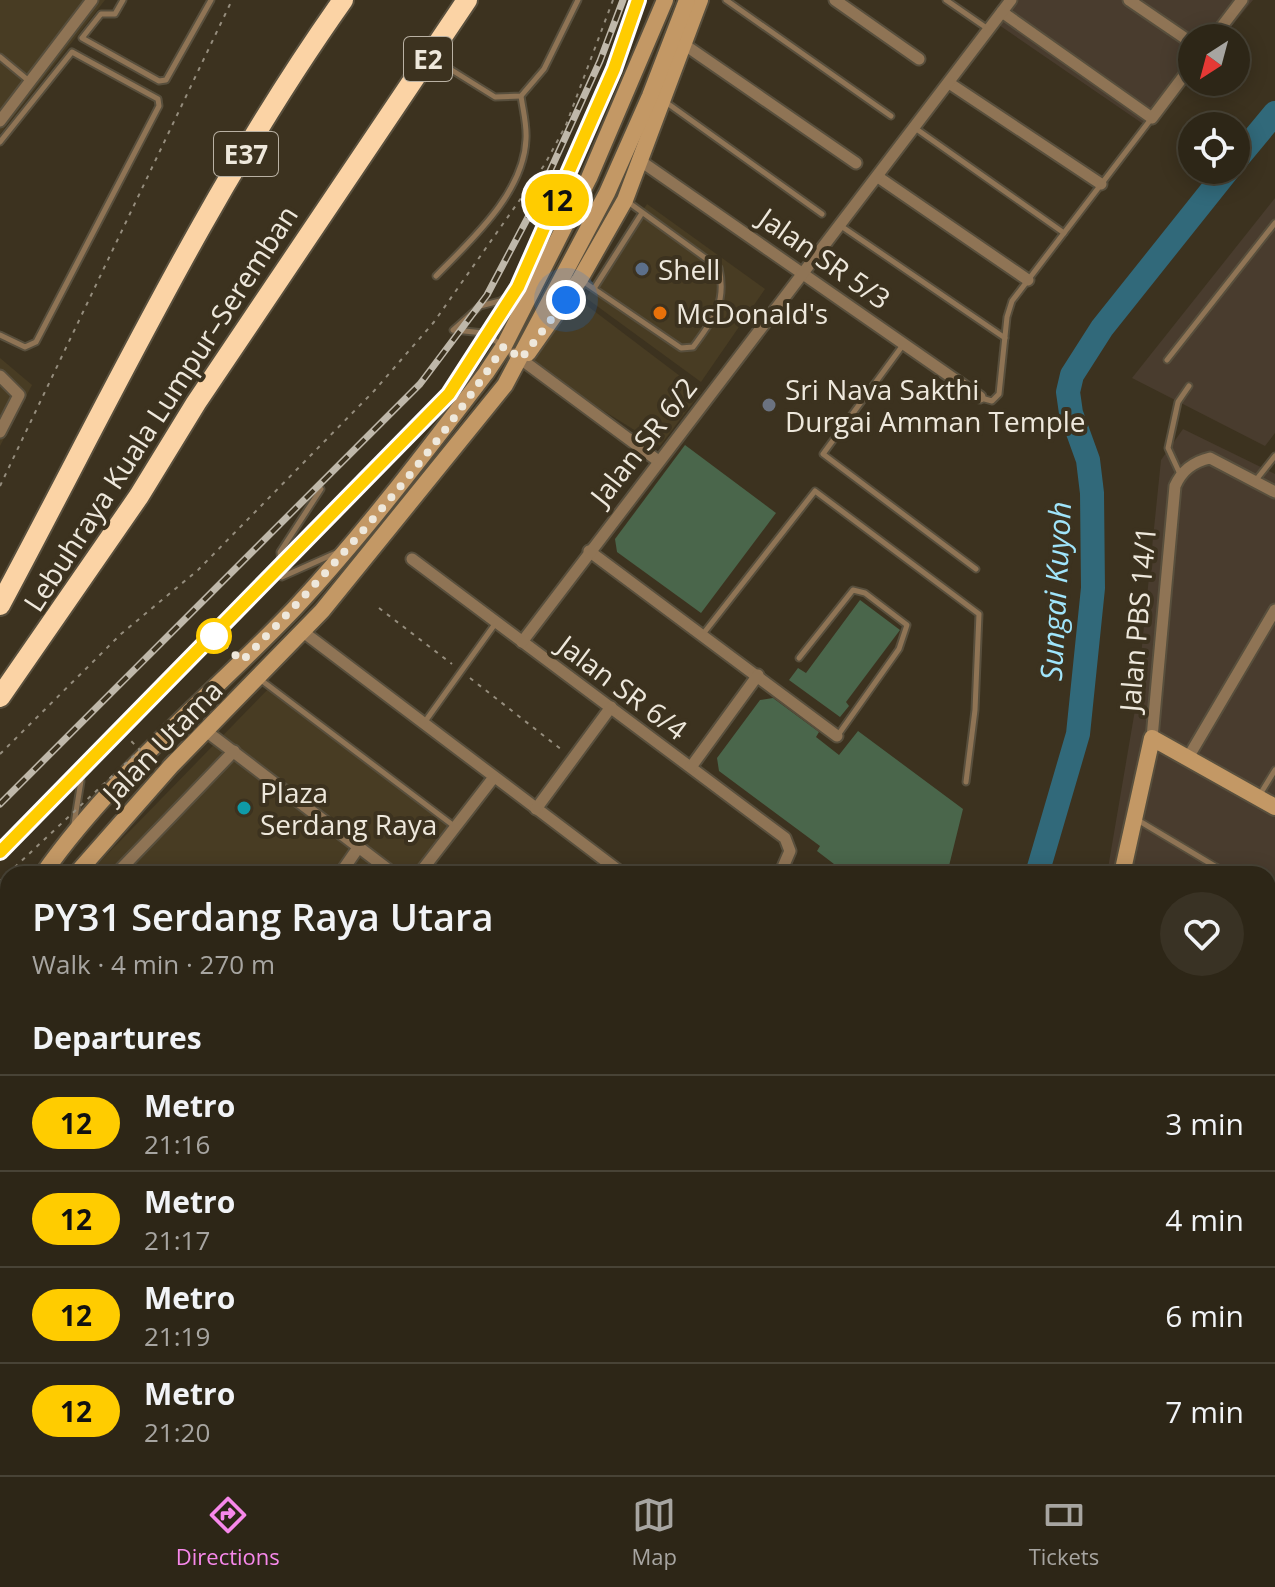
<!DOCTYPE html>
<html lang="en">
<head>
<meta charset="utf-8">
<style>
	body { margin:0; font-family:"Open Sans",sans-serif; background:#393224; color:#f1f3f6; height:100vh; display:flex; flex-direction:column; font-size:30px; white-space:nowrap }
	* { box-sizing:border-box; margin:0 }
	p { font-size:26px; color:#a7a5a1 }
	.icon { flex:none; width:44px; height:44px; fill:none; stroke:currentColor; stroke-width:2; stroke-linecap:round; stroke-linejoin:round }
	.map { position:relative; flex:1; overflow:hidden }
	.details { position:absolute; left:0px; top:866px; width:1276px; height:610px; display:flex; flex-direction:column; background:#2d2617; border-radius:24px 24px 0 0; box-shadow:0 4px 20px #0003,0 0 0 2px #484336 }
	.details>* { flex:none }
	.badge { padding:0 16px; border-radius:26px; font-size:28px; line-height:52px }
	.needle { width:52px; rotate:216deg }
	.tools { position:absolute; left:1178px; top:24px; display:grid; gap:16px }
	.tools a { display:grid; place-items:center; width:72px; height:72px; border-radius:50%; background:#2d2617; box-shadow:0 4px 20px #0003,0 0 0 2px #484336; font-size:40px }
	.you { position:absolute; width:40px; height:40px; margin:-20px; border:6px solid #fff; border-radius:50%; background:#1a73e8; box-shadow:0 0 0 12px #1a73e833 }
	.map>.badge { position:absolute; translate:-50% -50%; box-shadow:0 0 0 4px #fff }
	h2 { padding:0 32px; font-size:30px; line-height:72px }
	.round { display:grid; place-items:center; flex:none; width:84px; height:84px; border-radius:42px; background:#393224 }
	.headline { display:flex; align-items:center; justify-content:space-between; height:136px; padding:0 32px }
	h1 { font-size:38px; font-weight:600; line-height:60px }
	ul { padding:0; list-style:none }
	li { display:flex; align-items:center; gap:24px; height:96px; padding:0 32px; border-top:2px solid #484336 }
	li div { flex:1 }
	li b { display:block; font-size:30px }
	li em { font-style:normal }
	li .badge { min-width:88px; font-weight:700; text-align:center }
	.dock { display:flex; justify-content:space-around; align-items:center; height:112px; border-top:2px solid #484336; background:#2d2617; font-size:22px; color:#a7a5a1 }
	.dock a { display:grid; justify-items:center; gap:4px }
	.dock .active { color:#f788eb }
	.map>svg:first-child { display:block }
	.built { fill:#483c23 }
	.industrial { fill:#493c2e }
	.green { fill:#4a664b }
	.lines { fill:none; stroke-linecap:round; stroke-linejoin:round }
	.river { stroke:#31697a; stroke-width:24 }
	.lane-casing { stroke:#584f3d; stroke-width:9 }
	.street-casing { stroke:#584f3d; stroke-width:15 }
	.secondary-casing { stroke:#584f3d; stroke-width:20 }
	.highway-casing { stroke:#584f3d; stroke-width:24 }
	.path { stroke:#958d7d; stroke-width:2; stroke-dasharray:4 6; stroke-linecap:butt }
	.lane { stroke:#8f7455; stroke-width:5 }
	.street { stroke:#8f7455; stroke-width:11 }
	.secondary { stroke:#c39865; stroke-width:16 }
	.highway { stroke:#fbd3a5; stroke-width:20 }
	.rail-casing { stroke:#bfb8aa; stroke-width:7 }
	.rail { stroke:#3c321f; stroke-width:4; stroke-dasharray:12; stroke-linecap:butt }
	.path-bridge { stroke:#958d7d; stroke-width:2; stroke-dasharray:4 6; stroke-linecap:butt }
	.line-casing { stroke:#fff; stroke-width:18 }
	.line { stroke:#fc0; stroke-width:12 }
	.walk { stroke:#eee8dc; stroke-width:8; stroke-dasharray:0 14.4 }
	.service-dot { fill:#5c6f8a; stroke:#3c321f; stroke-width:3 }
	.food-dot { fill:#e8710a; stroke:#3c321f; stroke-width:3 }
	.worship-dot { fill:#6b7280; stroke:#3c321f; stroke-width:3 }
	.stop-dot { fill:#fff; stroke:#fc0; stroke-width:4 }
	.culture-dot { fill:#0f9aa8; stroke:#3c321f; stroke-width:3 }
	.labels { text-anchor:middle; dominant-baseline:central; stroke-width:8; stroke-linejoin:round; paint-order:stroke }
	.shield { fill:#3c321f; stroke:#b9b1a3; stroke-width:2 }
	.shield-label { font-size:26px; font-weight:bold; fill:#eee8dc }
	.street-label { font-size:28px; fill:#eee8dc; stroke:#3c321f }
	.poi-label { font-size:28px; fill:#eee8dc; stroke:#3c321f; text-anchor:start }
	.water-label { font-size:30px; font-style:italic; fill:#a0e5fb; stroke:#3c321f }
</style>
</head>
<body>
<div class="map">
<svg width="1275" height="1475" viewBox="0 0 1275 1475">
	<rect width="100%" height="100%" fill="#3c321f"/>
	<!-- built -->
	<g class="built">
		<path d="M0 0H105L0 134Z"/>
		<path d="M647 204 765 289 701 382 586 298Z"/>
		<path d="M577 298 701 392 660 446 527 363Z"/>
		<path d="M0 358 32 385 0 446Z"/>
		<path d="M273 684 460 831 429 874H88Z"/>
	</g>
	<!-- industrial -->
	<g class="industrial">
		<path d="M1018 0H1253L1222 38H1192V75L1149 128 999 25Z"/>
		<path d="M1275 198V433L1265 446 1132 378Z"/>
		<path d="M1183 429 1275 474V1475H858V1468H1268V874H1107L1136 704 1161 460Z"/>
	</g>
	<!-- green -->
	<g class="green">
		<path d="M685 445 776 513 701 613 617 552 615 539Z"/>
		<path d="M860 600 900 630 846 702 849 706 840 717 789 680 798 668 806 673Z"/>
		<path d="M773 698 819 732 816 737 839 755 858 731 963 809 947 874H847L817 851 820 846 719 771 717 758 760 700Z"/>
	</g>
	<g class="lines">
		<!-- river -->
		<g class="river">
			<path d="M1236 160 1275 113"/>
			<path d="M1037 874 1078 734 1093 588 1092 493 1088 460 1071 413 1068 392 1072 375 1102 328 1228 170"/>
			<path d="M758 1468 759 1475"/>
		</g>
		<!-- lane casing -->
		<g class="lane-casing">
			<g id="lane">
				<path d="M123 0 115 14H101L82 38 159 81 166 80 211 0"/>
				<path d="M726 0 891 116"/>
				<path d="M946 0 988 29"/>
				<path d="M0 57 29 81"/>
				<path d="M434 59 495 97 521 96 544 69 578 0"/>
				<path d="M667 103 822 214"/>
				<path d="M915 128 1064 233"/>
				<path d="M0 142 72 52 158 99 159 106 36 342 25 347 0 335"/>
				<path d="M841 226 1005 338"/>
				<path d="M436 276C471 240 524 193 526 139 527 125 523 110 521 96"/>
				<path d="M581 280 681 348 693 347C713 320 727 303 719 268L628 202"/>
				<path d="M595 287 642 213"/>
				<path d="M453 330 480 306 500 301 529 283"/>
				<path d="M454 330 484 333 500 344"/>
				<path d="M903 345 823 454 976 569"/>
				<path d="M1167 360 1275 223"/>
				<path d="M981 398 992 401 999 394 1007 317 1012 301 1151 119"/>
				<path d="M1180 474 1168 448 1178 402 1189 386"/>
				<path d="M1256 480 1275 456"/>
				<path d="M321 489 280 552 282 577 336 553"/>
				<path d="M703 634 815 491 979 614 975 710 966 782"/>
				<path d="M799 658 853 590 865 593 907 625 899 649 838 735"/>
				<path d="M261 680 454 826"/>
				<path d="M424 723 495 624"/>
				<path d="M1259 796 1275 770"/>
				<path d="M1136 819 1228 874"/>
				<path d="M74 824 81 781"/>
				<path d="M1268 898 1275 902"/>
				<path d="M1268 1085 1275 1089"/>
				<path d="M1268 1183 1275 1187"/>
				<path d="M0 1223 8 1226"/>
				<path d="M1268 1276 1275 1280"/>
				<path d="M0 1347 8 1350"/>
				<path d="M293 1468 310 1475"/>
				<path d="M591 1468 608 1475"/>
				<path d="M1094 1475 1098 1468"/>
			</g>
		</g>
		<!-- street casing -->
		<g class="street-casing">
			<g id="street">
				<path d="M835 0 919 59"/>
				<path d="M1129 0 1192 43"/>
				<path d="M1002 12 1152 118 1192 65"/>
				<path d="M1213 38 1242 0"/>
				<path d="M682 43 856 163"/>
				<path d="M949 83 1101 184"/>
				<path d="M0 121 92 0"/>
				<path d="M642 162 980 397"/>
				<path d="M878 177 1028 280"/>
				<path d="M514 354 657 460"/>
				<path d="M0 376 19 395 0 432"/>
				<path d="M589 551 837 736"/>
				<path d="M412 559 785 838 790 851 780 874"/>
				<path d="M302 631 623 874"/>
				<path d="M522 642 1011 0"/>
				<path d="M206 731 394 874"/>
				<path d="M1152 738 1175 486C1182 470 1193 462 1210 458L1275 492"/>
				<path d="M1189 756 1275 610"/>
				<path d="M691 767 758 675"/>
				<path d="M536 809 611 707"/>
				<path d="M116 874 234 751"/>
				<path d="M340 874 358 848"/>
				<path d="M419 874 494 777"/>
				<path d="M1268 993 1275 997"/>
				<path d="M0 1045 8 1049"/>
				<path d="M1268 1063 1275 1051"/>
				<path d="M0 1157 8 1160"/>
				<path d="M0 1296 8 1300"/>
				<path d="M1268 1372 1275 1376"/>
				<path d="M0 1414 8 1418"/>
				<path d="M137 1468 156 1475"/>
				<path d="M434 1468 452 1475"/>
				<path d="M1110 1468 1123 1475"/>
				<path d="M1268 1468 1275 1456"/>
				<path d="M26 1475 29 1468"/>
				<path d="M212 1475 215 1468"/>
				<path d="M997 1475 1001 1468"/>
			</g>
		</g>
		<!-- secondary casing -->
		<g class="secondary-casing">
			<g id="secondary">
				<path d="M528 353 580 279 625 200 700 0"/>
				<path d="M43 874C113 774 210 697 294 609 363 535 425 453 486 373L504 346 589 178 665 0"/>
				<path d="M76 874 171 766 322 611 505 385 607 193 650 96 687 0"/>
				<path d="M1122 874 1152 738 1275 807"/>
				<path d="M0 943 8 928"/>
				<path d="M0 990 8 977"/>
				<path d="M859 1468V1475"/>
			</g>
		</g>
		<!-- highway casing -->
		<g class="highway-casing">
			<g id="highway">
				<path d="M0 605C109 402 209 189 343 0"/>
				<path d="M0 697 139 496 196 403 467 0"/>
			</g>
		</g>
		<!-- path -->
		<g class="path">
			<path d="M0 486 232 0"/>
			<path d="M379 608 452 664"/>
			<path d="M470 678 562 750"/>
			<path d="M0 754 121 634 198 570 374 391 434 322 545 164 566 125 613 0"/>
		</g>
		<!-- lane -->
		<use href="#lane" class="lane"/>
		<!-- street -->
		<use href="#street" class="street"/>
		<!-- secondary -->
		<use href="#secondary" class="secondary"/>
		<!-- highway -->
		<use href="#highway" class="highway"/>
		<!-- rail casing -->
		<g class="rail-casing">
			<g id="rail">
				<path d="M0 804 420 384 487 295 535 204 600 61 623 0"/>
				<path d="M0 852 449 394 518 287 614 69 638 0"/>
			</g>
		</g>
		<!-- rail -->
		<use href="#rail" class="rail"/>
		<!-- path-bridge -->
		<path class="path-bridge" d="M0 881 140 750 131 741"/>
	</g>
	<g class="lines">
		<!-- line casing -->
		<g class="line-casing">
			<path id="line" d="M0 852 449 394 518 287 614 69 638 0"/>
		</g>
		<!-- line -->
		<use href="#line" class="line"/>
		<!-- walk -->
		<path class="walk" d="M214 636 242 661C336 565 430 460 504 346L521 359 566 300"/>
	</g>
	<!-- markers -->
	<circle class="service-dot" cx="642" cy="269" r="8"/>
	<circle class="food-dot" cx="660" cy="313" r="8"/>
	<circle class="worship-dot" cx="769" cy="405" r="8"/>
	<circle class="stop-dot" cx="214" cy="636" r="16"/>
	<circle class="culture-dot" cx="244" cy="808" r="8"/>
	<g class="labels">
		<!-- shield labels -->
		<g class="shield">
			<rect x="404" y="37" width="48" height="44" rx="6"/>
			<rect x="214" y="132" width="64" height="44" rx="6"/>
		</g>
		<g class="shield-label">
			<text x="428" y="59">E2</text>
			<text x="246" y="154">E37</text>
		</g>
		<!-- street labels -->
		<g class="street-label">
			<text transform="translate(825 258) rotate(35)">Jalan SR 5/3</text>
			<text transform="translate(160 408) rotate(-57)">Lebuhraya Kuala Lumpur–Seremban</text>
			<text transform="translate(643 441) rotate(-52)">Jalan SR 6/2</text>
			<text transform="translate(1137 619) rotate(-85)">Jalan PBS 14/1</text>
			<text transform="translate(623 687) rotate(37)">Jalan SR 6/4</text>
			<text transform="translate(162 741) rotate(-46)">Jalan Utama</text>
		</g>
		<!-- poi labels -->
		<g class="poi-label">
			<text x="658" y="269">Shell</text>
			<text x="676" y="313">McDonald's</text>
			<text x="785" y="389">Sri Nava Sakthi<tspan x="785" dy="32">Durgai Amman Temple</tspan></text>
			<text x="260" y="792">Plaza<tspan x="260" dy="32">Serdang Raya</tspan></text>
		</g>
		<!-- water labels -->
		<g class="water-label">
			<text transform="translate(1055 591) rotate(-87)">Sungai Kuyoh</text>
		</g>
	</g>
</svg>
<div class="tools">
<a><svg class="needle" viewBox="-14 -14 28 28"><path d="M0-13l5 13h-10z" fill="#e53935"/><path d="M0 13l5-13h-10z" fill="#a7a5a1"/></svg></a>
<a><svg class="icon" aria-label="locate" viewBox="0 0 24 24"><circle cx="12" cy="12" r="6"/><path d="M12 2v4M12 18v4M2 12h4M18 12h4"/></svg></a>
</div>
<div class="you" style="left:566px;top:300px"></div>
<b class="badge" style="left:557px;top:200px;background:#fc0;color:#111">12</b>
<section class="details">
<div class="headline"><div><h1>PY31 Serdang Raya Utara</h1><p>Walk · 4 min · 270 m</p></div><a class="round"><svg class="icon" aria-label="heart" viewBox="0 0 24 24"><path d="M12 20l-8-8c-3-5 5-10 8-4 3-6 11-1 8 4z"/></svg></a></div>
<h2>Departures</h2>
<ul>
<li><span class="badge" style="background:#fc0;color:#111">12</span><div><b>Metro</b><p>21:16</p></div><em>3 min</em></li>
<li><span class="badge" style="background:#fc0;color:#111">12</span><div><b>Metro</b><p>21:17</p></div><em>4 min</em></li>
<li><span class="badge" style="background:#fc0;color:#111">12</span><div><b>Metro</b><p>21:19</p></div><em>6 min</em></li>
<li><span class="badge" style="background:#fc0;color:#111">12</span><div><b>Metro</b><p>21:20</p></div><em>7 min</em></li>
</ul>
</section>
</div>
<nav class="dock">
<a class="active"><svg class="icon" aria-label="directions" viewBox="0 0 24 24"><path d="M12 3l9 9-9 9-9-9zM9 14v-3h6M13 9l2 2-2 2"/></svg>Directions</a>
<a><svg class="icon" aria-label="map" viewBox="0 0 24 24"><path d="M3 6l6-2 6 2 6-2v14l-6 2-6-2-6 2zM9 4v14M15 6v14"/></svg>Map</a>
<a><svg class="icon" aria-label="tickets" viewBox="0 0 24 24"><path d="M3 7h18v10H3zM15 7v10"/></svg>Tickets</a>
</nav>
</body>
</html>
